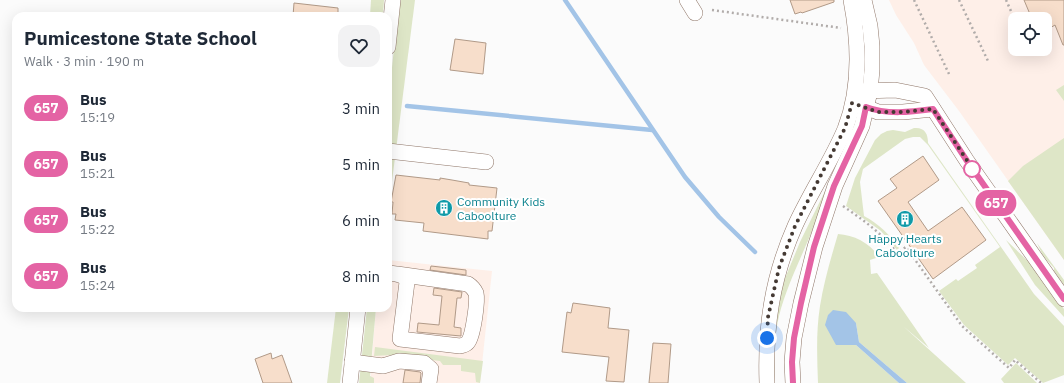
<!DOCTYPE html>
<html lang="en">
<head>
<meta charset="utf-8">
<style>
	body { margin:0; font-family:"IBM Plex Sans",sans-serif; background:#f2f2f3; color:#1f2937; height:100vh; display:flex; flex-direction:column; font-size:15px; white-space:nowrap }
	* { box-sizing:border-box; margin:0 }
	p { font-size:13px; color:#747a83 }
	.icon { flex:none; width:22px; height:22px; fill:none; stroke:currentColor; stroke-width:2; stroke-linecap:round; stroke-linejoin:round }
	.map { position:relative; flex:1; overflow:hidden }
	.drawer { position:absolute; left:12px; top:12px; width:380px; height:300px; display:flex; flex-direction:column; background:#fff; border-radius:12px; box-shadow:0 4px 16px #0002 }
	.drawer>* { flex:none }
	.badge { padding:0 8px; border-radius:13px; font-size:14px; line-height:26px }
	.tools { position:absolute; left:1008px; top:12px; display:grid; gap:8px }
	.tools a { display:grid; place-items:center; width:44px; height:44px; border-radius:8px; background:#fff; box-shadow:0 4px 16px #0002; font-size:20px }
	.you { position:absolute; width:20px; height:20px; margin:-10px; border:3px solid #fff; border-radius:50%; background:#1a73e8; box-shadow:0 0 0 6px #1a73e833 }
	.map>.badge { position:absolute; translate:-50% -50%; box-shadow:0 0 0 2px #fff }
	.round { display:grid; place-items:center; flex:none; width:42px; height:42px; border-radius:12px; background:#f2f2f3 }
	.overview { display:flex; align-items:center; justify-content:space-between; height:68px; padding:0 12px }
	h1 { font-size:19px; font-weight:700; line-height:30px }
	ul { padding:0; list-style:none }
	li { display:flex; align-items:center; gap:12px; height:56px; padding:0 12px }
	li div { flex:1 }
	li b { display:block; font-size:15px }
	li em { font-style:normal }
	li .badge { min-width:44px; font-weight:700; text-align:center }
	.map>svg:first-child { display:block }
	.built { fill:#feefe8; fill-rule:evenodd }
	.green { fill:#dee6c7 }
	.water { fill:#a3c4e7 }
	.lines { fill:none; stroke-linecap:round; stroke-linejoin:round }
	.stream { stroke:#a3c4e7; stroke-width:4.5 }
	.building { fill:#f7decb; stroke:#b19a88 }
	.minor-casing { stroke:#8f7668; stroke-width:16 }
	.path { stroke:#b1acaa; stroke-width:2.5; stroke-dasharray:2 3; stroke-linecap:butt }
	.minor { stroke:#fff; stroke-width:15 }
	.line-casing { stroke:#fff; stroke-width:9 }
	.line { stroke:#e463a4; stroke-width:6 }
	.walk { stroke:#453a34; stroke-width:4; stroke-dasharray:0 7.2 }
	.stop-dot { fill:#fff; stroke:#e463a4; stroke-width:2 }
	.labels { text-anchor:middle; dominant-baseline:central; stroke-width:4; stroke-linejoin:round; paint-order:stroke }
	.culture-label { font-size:12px; fill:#0d838f; stroke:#fff; text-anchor:start }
</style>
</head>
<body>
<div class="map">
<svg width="1064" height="383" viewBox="0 0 1064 383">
	<rect width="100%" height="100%" fill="#fbfbfb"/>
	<!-- built -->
	<g class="built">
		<path d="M889 0H1064V260L959 111 924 65 914 43 896 15ZM1015 19H1045V49H1015Z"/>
		<path d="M388 260 492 271 480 383H370L376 308H388Z"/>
	</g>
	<!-- green -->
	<g class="green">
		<path d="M371 0H384L383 16H370Z"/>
		<path d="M399 0H415L388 213V106Z"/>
		<path d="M1064 85V101L1056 90Z"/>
		<path d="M914 128C925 127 928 134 928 143L1034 294 1064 326V375L1043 383 1015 358 1008 365 964 325 939 291 956 279 958 281 977 268 975 265 1000 247 928 145 920 137H913L905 139 863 169 860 182 864 216C879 224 889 234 899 248L897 250 881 231 846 206 855 178 875 140 881 134 887 131 893 130 905 132Z"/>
		<path d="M1064 138V260L1008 181 1023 166Z"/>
		<path d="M826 189C823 199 821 209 817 218 805 251 788 281 779 316 774 337 774 361 775 383H771L776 300 800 242Z"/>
		<path d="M838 234C854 235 870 243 879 257L870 260 871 274 877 273 929 348 903 326 966 383H907L859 342 856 323V345L899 383H818C817 357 816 331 820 306 824 281 831 258 838 234Z"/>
		<path d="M1006 240 1034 267C1038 272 1038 280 1045 282L1064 309V317L1035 285Z"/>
		<path d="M1037 243 1064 280V285L1054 271V268L1043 256Z"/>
		<path d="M336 308H349L340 383H327Z"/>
		<path d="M367 308H376L370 376 374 378V383H359Z"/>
		<path d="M375 347 483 361 480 383 476 382 475 373 461 371V365H443L440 361 392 355 374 356Z"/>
		<path d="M1016 363 1037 383H1004L1001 379Z"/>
	</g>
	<!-- water -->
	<path class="water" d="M833 310 846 312 856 323 859 342 907 383H899L856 345H836L825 325 828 315Z"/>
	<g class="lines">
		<!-- stream -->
		<g class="stream">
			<path d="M565 0 685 177 719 217 755 252"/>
			<path d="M407 106 652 130"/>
		</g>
	</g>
	<!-- building -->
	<g class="building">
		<path d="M790 0H834V2L802 13 801 12 795 14Z"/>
		<path d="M1024 0H1064V45H1063L1055 25 1045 31V19H1032Z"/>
		<path d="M294 3 338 8V16H293Z"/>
		<path d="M455 39 486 43 483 74 450 70Z"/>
		<path d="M923 156 939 180 908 202 928 231 962 207 986 240 933 279 878 201 897 188 890 179Z"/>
		<path d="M396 175 440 180V178L452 180 469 183V185L497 188 492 231H488V239L423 231 424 223 395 220 396 214H392L393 202H391Z"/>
		<path d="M431 266 466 270V275L430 270Z"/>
		<path d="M434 288 462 292 461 298H457L454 327 461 328V336L417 332 418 323 439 325 442 296 433 295Z"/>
		<path d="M573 303 610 308 608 328 629 330 624 382 606 381 609 357 562 352 567 312 571 313Z"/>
		<path d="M653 343 671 344 668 383H649Z"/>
		<path d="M271 353 272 359 282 355 292 383H263L255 359Z"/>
		<path d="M405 370 420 372 421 373 420 383H403Z"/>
	</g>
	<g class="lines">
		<!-- minor casing -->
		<g class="minor-casing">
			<g id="minor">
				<path d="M687 0 695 13"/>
				<path d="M388 47 393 0"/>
				<path d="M862 91 895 90 925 96 967 161 1064 299"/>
				<path d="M858 104 878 112H903L933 109"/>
				<path d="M388 151 486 162"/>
				<path d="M388 273C396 274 405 274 407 282L400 339 460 346C463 345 466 345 468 342 473 336 478 301 476 293 474 289 471 286 468 284L397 274"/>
				<path d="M352 362 383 366 399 361 424 363 431 369 429 383"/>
				<path d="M350 383 358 308"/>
				<path d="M767 383C765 327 772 278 795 226 810 193 831 162 845 129 861 88 859 42 851 0"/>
				<path d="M793 383 792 362 794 338 801 303 815 247 835 186 862 126 870 91 872 70V46L870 26 864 0"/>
			</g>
		</g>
		<!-- path -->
		<g class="path">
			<path d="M914 0 949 74"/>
			<path d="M959 0 988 61"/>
			<path d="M1006 0 1015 20"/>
			<path d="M712 10 841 28"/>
			<path d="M843 206C863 220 882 233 897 253L906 247 962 326 1009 368 1015 360 1041 383"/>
		</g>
		<!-- minor -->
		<use href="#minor" class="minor"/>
	</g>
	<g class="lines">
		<!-- line casing -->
		<g class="line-casing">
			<path id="line" d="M793 383 792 362 794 338 801 303 814 247 834 186 862 126 866 107C887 115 911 112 933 109L967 161 1064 299"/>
		</g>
		<!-- line -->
		<use href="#line" class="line"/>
		<!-- walk -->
		<path class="walk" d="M767 338 768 317 779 268 795 226 845 128 852 103 878 112H903L933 109 976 174 972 169"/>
	</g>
	<!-- icons -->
	<defs>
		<g id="building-disc" transform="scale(0.9)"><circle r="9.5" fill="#0f9aa8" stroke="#fff"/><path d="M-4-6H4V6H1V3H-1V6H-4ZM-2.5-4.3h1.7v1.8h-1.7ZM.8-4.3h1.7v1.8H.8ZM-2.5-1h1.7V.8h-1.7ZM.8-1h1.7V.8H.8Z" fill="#fff"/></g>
	</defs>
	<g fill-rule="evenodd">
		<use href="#building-disc" x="444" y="208"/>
		<use href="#building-disc" x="905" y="219"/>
	</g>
	<!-- markers -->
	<circle class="stop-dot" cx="972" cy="169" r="8"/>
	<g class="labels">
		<!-- culture labels -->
		<g class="culture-label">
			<text x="457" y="201">Community Kids<tspan x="457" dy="14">Caboolture</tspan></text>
			<text x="905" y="238" text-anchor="middle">Happy Hearts<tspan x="905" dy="14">Caboolture</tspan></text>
		</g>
	</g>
</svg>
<div class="tools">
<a><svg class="icon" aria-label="locate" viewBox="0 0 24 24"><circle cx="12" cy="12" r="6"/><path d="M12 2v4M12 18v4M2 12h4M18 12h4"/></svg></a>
</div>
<div class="you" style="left:767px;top:338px"></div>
<b class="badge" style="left:996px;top:203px;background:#e463a4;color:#fff">657</b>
<section class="drawer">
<div class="overview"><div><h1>Pumicestone State School</h1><p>Walk · 3 min · 190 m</p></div><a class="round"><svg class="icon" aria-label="heart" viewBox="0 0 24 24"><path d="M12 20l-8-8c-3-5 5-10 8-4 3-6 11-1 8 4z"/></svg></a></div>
<ul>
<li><span class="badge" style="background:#e463a4;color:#fff">657</span><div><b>Bus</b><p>15:19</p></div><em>3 min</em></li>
<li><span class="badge" style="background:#e463a4;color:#fff">657</span><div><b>Bus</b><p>15:21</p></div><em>5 min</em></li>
<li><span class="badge" style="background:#e463a4;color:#fff">657</span><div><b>Bus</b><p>15:22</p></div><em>6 min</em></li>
<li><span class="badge" style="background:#e463a4;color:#fff">657</span><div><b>Bus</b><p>15:24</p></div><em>8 min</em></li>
</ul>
</section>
</div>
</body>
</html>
